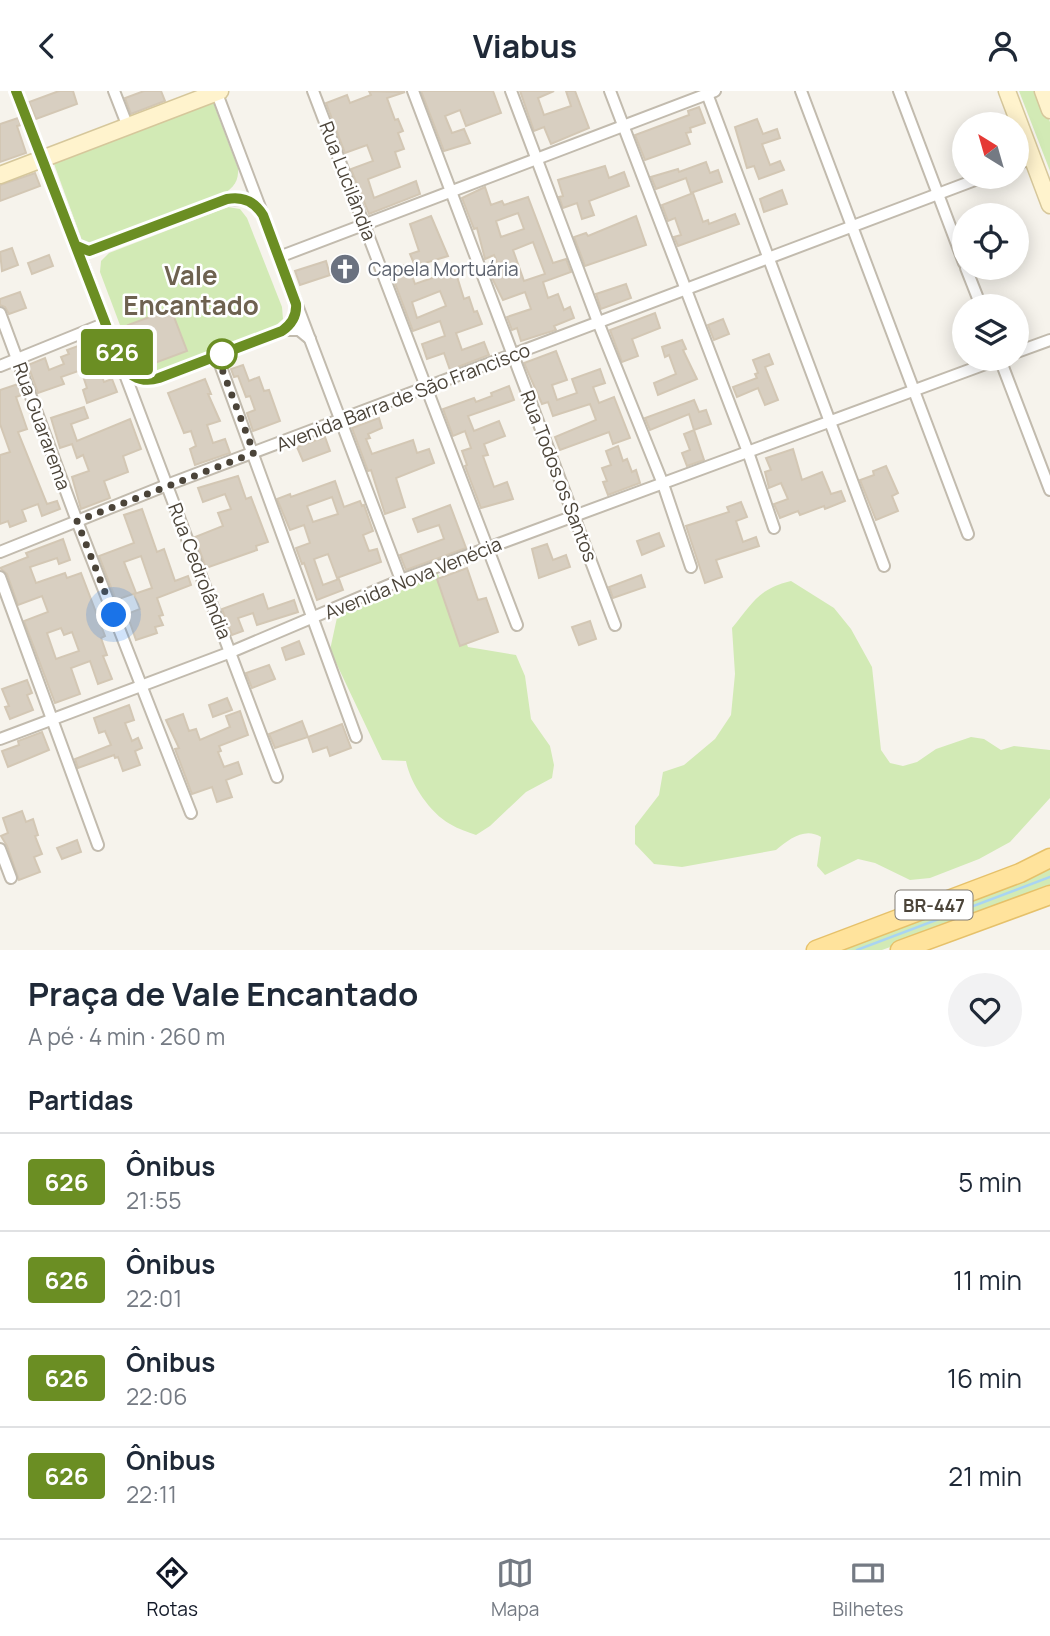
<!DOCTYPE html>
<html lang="pt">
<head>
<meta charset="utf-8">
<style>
	body { margin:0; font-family:Manrope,sans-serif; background:#f2f2f3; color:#1f2937; height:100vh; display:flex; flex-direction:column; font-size:26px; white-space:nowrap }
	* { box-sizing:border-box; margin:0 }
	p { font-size:23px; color:#747a83 }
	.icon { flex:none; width:38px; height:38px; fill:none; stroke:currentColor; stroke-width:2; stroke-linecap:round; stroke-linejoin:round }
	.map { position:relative; height:859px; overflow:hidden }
	.side { display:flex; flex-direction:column; background:#fff; flex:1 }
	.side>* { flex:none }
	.badge { padding:0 14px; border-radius:5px; font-size:24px; line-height:46px }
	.needle { width:46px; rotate:323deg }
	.controls { position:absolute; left:952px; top:21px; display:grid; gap:14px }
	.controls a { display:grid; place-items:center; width:77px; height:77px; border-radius:50%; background:#fff; box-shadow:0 4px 18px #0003; font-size:35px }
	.you { position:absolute; width:35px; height:35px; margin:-18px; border:5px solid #fff; border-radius:50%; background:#1a73e8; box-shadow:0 0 0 10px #1a73e833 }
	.map>.badge { position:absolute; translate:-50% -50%; box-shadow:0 0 0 4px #fff }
	h2 { padding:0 28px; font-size:26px; line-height:63px }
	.round { display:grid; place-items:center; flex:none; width:74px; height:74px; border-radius:37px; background:#f2f2f3 }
	.headline { display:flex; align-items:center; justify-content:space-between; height:119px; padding:0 28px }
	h1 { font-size:33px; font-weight:700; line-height:52px }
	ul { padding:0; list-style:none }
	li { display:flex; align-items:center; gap:21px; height:98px; padding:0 28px; border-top:2px solid #e0e1e3 }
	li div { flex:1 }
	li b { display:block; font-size:26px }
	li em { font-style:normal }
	li .badge { min-width:77px; font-weight:700; text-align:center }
	header { display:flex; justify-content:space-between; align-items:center; height:91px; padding:0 28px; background:#fff; font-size:32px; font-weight:700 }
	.menu { display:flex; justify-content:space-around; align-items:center; height:98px; border-top:2px solid #e0e1e3; background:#fff; font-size:19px; color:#747a83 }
	.menu a { display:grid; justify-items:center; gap:4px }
	.menu .current { color:#111827 }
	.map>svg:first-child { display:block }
	.green { fill:#d2eab5 }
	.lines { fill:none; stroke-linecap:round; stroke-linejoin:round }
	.stream { stroke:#a9d4f2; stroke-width:2.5 }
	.building { fill:#d8cfc1; stroke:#d3c7b4; stroke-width:2; fill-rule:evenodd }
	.minor-casing { stroke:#c2bbae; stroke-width:14 }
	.secondary-casing { stroke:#d6c79b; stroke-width:19 }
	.primary-casing { stroke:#e6c16a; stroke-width:21 }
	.minor { stroke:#fff; stroke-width:10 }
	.secondary { stroke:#fff3cd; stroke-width:16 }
	.primary { stroke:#ffe39c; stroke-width:18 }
	.line-casing { stroke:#fff; stroke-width:16 }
	.line { stroke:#6b8e23; stroke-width:10 }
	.walk { stroke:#4b4439; stroke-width:7; stroke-dasharray:0 12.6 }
	.stop-dot { fill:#fff; stroke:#6b8e23; stroke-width:3.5 }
	.labels { text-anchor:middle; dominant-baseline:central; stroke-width:5; stroke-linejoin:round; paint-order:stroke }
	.shield { fill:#fff; stroke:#817c74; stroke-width:2 }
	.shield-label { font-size:18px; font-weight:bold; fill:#4b4439 }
	.street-label { font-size:19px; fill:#4b4439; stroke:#fff }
	.worship-label { font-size:19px; fill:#5b616d; stroke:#fff; text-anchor:start }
	.district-label { font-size:26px; font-weight:bold; fill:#6e6250; stroke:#fff }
</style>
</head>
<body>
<header><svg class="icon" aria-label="back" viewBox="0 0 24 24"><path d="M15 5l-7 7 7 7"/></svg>Viabus<svg class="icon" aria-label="person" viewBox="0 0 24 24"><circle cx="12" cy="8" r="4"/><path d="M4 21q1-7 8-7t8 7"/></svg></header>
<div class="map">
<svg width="1050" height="859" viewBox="0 0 1050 859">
	<rect width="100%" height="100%" fill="#f6f3ec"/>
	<!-- green -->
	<g class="green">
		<path d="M1019 0H1038L1050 31V80Z"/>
		<path d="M213 11 238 77C239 89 234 97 223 103L86 154 83 152 54 73Z"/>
		<path d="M228 116 240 118 247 127 282 216 283 228 274 236 152 283 142 282 135 274 100 181 101 170 109 162Z"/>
		<path d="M437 481 468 556 516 564 525 585 531 628 550 655 554 674 552 687 526 701 490 735 476 744C468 741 458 738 450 733 430 722 410 692 406 670L382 669 330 559 338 522 381 510Z"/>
		<path d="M791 490 834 517 851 538 872 576 881 659 890 672 903 675 917 671 936 658 971 646 984 648 1001 659 1014 655 1050 659V707L1010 751 979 768 930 787 910 789 875 772 858 768 825 784 817 775 821 746C805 736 789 748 776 759L682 776 654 773 635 753V735L659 704 663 681 684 674 715 648 731 624 735 583 732 537C753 512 758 498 791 490Z"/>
		<path d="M1050 775V797L882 859H835Z"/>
	</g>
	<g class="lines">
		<!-- stream -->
		<path class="stream" d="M857 859 1050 786"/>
	</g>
	<!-- building -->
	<g class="building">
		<path d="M59 0H73L77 13 36 28 29 11Z"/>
		<path d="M161 0 165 10 131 23 125 7 144 0Z"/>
		<path d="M369 0 405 1 387 7 395 29 398 28 403 40 398 42 404 58 395 61 400 76 368 88 374 107 416 90 420 103 369 123 351 78 373 70 367 54 345 62 326 12 347 4 350 12 371 4Z"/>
		<path d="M421 0H493L501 22 466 35 460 19 445 25 452 42 464 38 470 52 444 60Z"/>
		<path d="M520 0H554L538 7 544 24 571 15 566 0H575L589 37 551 53 544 36 534 40Z"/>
		<path d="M699 16 705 32 690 37 691 41 686 42 690 53 645 69 635 44 689 24 688 20Z"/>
		<path d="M18 27 21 34 17 35 26 62 0 71V33Z"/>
		<path d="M757 28 763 43 777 38 780 47 762 53 770 74 780 70 784 79 759 88 754 75 747 77 735 36Z"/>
		<path d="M706 71 710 82 718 79 722 91 691 102 686 87 656 98 651 86 678 78 679 81Z"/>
		<path d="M605 75 609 87 624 81 629 95 589 110 594 124 582 128 577 112 563 117 559 106 563 105 558 89Z"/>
		<path d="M35 82 40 95 0 110V94Z"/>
		<path d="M485 96 491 114 502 110 504 114 528 106 553 172 566 168 571 181 543 191 548 207 558 203 564 219 570 216 574 227 554 235 556 239 521 250 517 237 512 239 507 226 531 218 525 201 503 209 490 183 500 179 494 164 485 168 477 137 474 138 462 107ZM518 122 524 138 501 146 496 130ZM533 151 545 183 524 190 513 159Z"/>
		<path d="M782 99 787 113 764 121 760 108Z"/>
		<path d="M693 102 703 131 708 129 709 133 735 123 739 133 678 155 674 146 681 144 675 127 668 130 662 114Z"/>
		<path d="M431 125 448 165 415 175 410 163 419 160 410 133Z"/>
		<path d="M636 125 646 154 585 175 574 146 586 142 588 145Z"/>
		<path d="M12 157 18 174 2 180 0 161Z"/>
		<path d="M49 164 53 175 32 183 28 172Z"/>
		<path d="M326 170 330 184 300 194 295 180Z"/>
		<path d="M408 173 415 193 455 179 464 208 469 206 474 221 477 220 482 233 456 242 462 259 484 251 489 264 450 279 444 262 427 268 422 253 445 245 440 230 413 240 390 179ZM440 200 446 215 417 227 412 211Z"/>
		<path d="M626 193 631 207 601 218 596 203Z"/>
		<path d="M20 201 26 217 9 223 5 216 0 214V208Z"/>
		<path d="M171 218 187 260 144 276 128 234Z"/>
		<path d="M655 222 660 237 632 248 638 265 622 271 610 239Z"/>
		<path d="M723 228 729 243 714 249 708 234Z"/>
		<path d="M682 249 686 258 683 259 697 288 658 304 654 292 676 283 669 264 665 266 662 256Z"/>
		<path d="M89 251 104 291 112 288 117 301 87 312 83 299 87 297 81 279 61 286 64 293 38 302 28 274 45 267 49 279 64 273 61 266 69 263 67 259Z"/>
		<path d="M556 260 567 289 552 294 557 309 577 302 572 288 600 278 605 292 593 296 599 312 614 306 630 347 613 353 609 341 560 359 555 346 596 329 590 313 553 325 548 311 542 313 524 272Z"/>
		<path d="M769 263 773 273 765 276 778 309 765 314 758 297 737 306 733 296 757 287 755 283 758 282 753 269Z"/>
		<path d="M243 274 249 290 259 286 264 300 269 299 280 330 253 340 247 322 255 319 250 305 246 306 238 285 234 286 231 278Z"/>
		<path d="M205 288 211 303H208L220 330 207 334 213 352 225 348 230 362 195 374 190 358 196 355 191 340 184 342 168 302Z"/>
		<path d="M18 293 22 304 16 306 27 338 18 341 47 413 57 410 60 418 42 425 38 413 22 419 26 430 10 436 8 430 0 433V364L10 361 0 333V299Z"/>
		<path d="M509 295 514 309 468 325 474 340 499 330 505 345 484 353 488 364 483 365 494 396 507 391 513 408 481 417 465 375 467 374 462 360 471 357 465 340 453 345 443 318 474 307 476 311 492 305 491 302Z"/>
		<path d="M694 309 699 321 706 319 711 333 694 339 689 323 650 339 645 327Z"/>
		<path d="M84 316 88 327 71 333 77 350 130 328 141 358 123 365 128 381 104 390 110 407 81 418 72 386 89 380 83 364 77 367 72 353 60 357 51 327Z"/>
		<path d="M379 327 382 337 368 343 370 347 366 348 372 363 413 349 417 362 429 358 434 372 396 387 405 416 385 423 371 379 368 380 352 337Z"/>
		<path d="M694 339 704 369 687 375 682 362 690 359 684 343Z"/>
		<path d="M325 346 330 360 303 370 297 356Z"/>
		<path d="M618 355 623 370 627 368 632 381 636 379 640 392 608 404 603 391 607 390 602 377 611 374 606 360Z"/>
		<path d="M793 358 802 389 822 381 831 403 841 400 845 410 825 418 824 415 800 424 798 420 780 427 774 413 788 408 781 392 769 397 765 381 771 379 766 367Z"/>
		<path d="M886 375 898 402 892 405 898 420 876 429 860 389 874 384 873 380Z"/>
		<path d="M238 385 246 408 251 406 268 451 256 455 257 459 206 477 195 446 223 435 218 422 231 418 225 403 203 411 198 397Z"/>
		<path d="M335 390 344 416 360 410 362 415 364 414 373 440 363 444 369 460 377 458 381 471 337 487 328 463 314 468 323 494 339 488 343 499 317 509 304 472 302 473 296 457 310 452 304 434 290 439 277 408 290 403 291 406ZM332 406 338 423 313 431 307 415Z"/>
		<path d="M741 411 747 426 736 430 743 451 756 446 759 455 716 469 722 486 705 492 686 435 729 421 727 416Z"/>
		<path d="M450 414 466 457 406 479 400 464 444 448 439 434 418 441 413 428Z"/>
		<path d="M142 418 157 461 164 458 175 490 188 485 191 494 157 507 163 524 159 525 163 534 155 536 157 542 136 549 127 523 140 518 134 503 152 497 141 465 124 471 136 502 116 509 99 465 134 452 124 424Z"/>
		<path d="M659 442 664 455 642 464 637 450Z"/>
		<path d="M63 448 70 469 59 473 57 467 30 476 36 492 65 482 67 487 81 482 105 545 101 547 107 564 103 565 112 588 98 593 90 570 71 577 80 603 55 612 24 530 48 521 42 505 18 514 7 483 0 477 28 466 26 462ZM61 537 64 544 72 541 79 560 56 568 47 542Z"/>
		<path d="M547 453 553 469 566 464 570 476 539 487 532 458Z"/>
		<path d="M467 477 478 509 486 507 498 541 460 555 437 488Z"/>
		<path d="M641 484 645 496 613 507 609 496Z"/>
		<path d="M263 503 268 518 294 509 298 521 257 534 253 522 238 527 243 540 232 544 222 518Z"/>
		<path d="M590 530 596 548 579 554 572 536Z"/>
		<path d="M299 550 304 563 286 569 282 557Z"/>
		<path d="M269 574 275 588 252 597 246 582Z"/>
		<path d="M27 589 32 602 27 604 33 619 10 628 5 616 9 615 2 598Z"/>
		<path d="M227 607 232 619 213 626 209 614Z"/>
		<path d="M129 614 134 629 125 632 132 650 138 647 142 657 135 660 140 674 123 680 118 666 115 667 114 664 78 677 75 668 111 654 105 640 99 642 94 627Z"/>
		<path d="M240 620 248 644 219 655 221 660 218 661 224 676 238 671 242 683 226 689 232 706 217 711 212 696 192 703 175 658 179 657 166 629 183 623 189 640 196 638 200 649 230 636 226 625Z"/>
		<path d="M302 630 308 646 275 657 269 643Z"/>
		<path d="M342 633 351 657 330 665 327 656 313 661 308 646Z"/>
		<path d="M42 641 49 659 8 676 2 660 19 654 18 650Z"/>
		<path d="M22 720 26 731 33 728 38 744 35 745 42 763 34 766 40 781 19 789 7 755 1 745 8 742 3 727Z"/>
		<path d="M77 749 81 761 62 768 57 757Z"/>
	</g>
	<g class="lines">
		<!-- minor casing -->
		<g class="minor-casing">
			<g id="minor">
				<path d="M16 0 75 151 277 686"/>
				<path d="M114 0 128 36"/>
				<path d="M216 0 401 489"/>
				<path d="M313 0 517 534"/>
				<path d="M413 0 615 534"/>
				<path d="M511 0 598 231 663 393 691 476"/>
				<path d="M610 0 748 361 774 437"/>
				<path d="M706 0 884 475"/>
				<path d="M801 0 968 443"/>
				<path d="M899 0 964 172"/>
				<path d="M1017 73 1032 67"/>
				<path d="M77 153 80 158 89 160 227 108 246 109 258 118"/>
				<path d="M279 166 715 0"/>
				<path d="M966 177 981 215"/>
				<path d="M0 222 77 430 191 722"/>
				<path d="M1017 261 1050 249"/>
				<path d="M217 265 356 646"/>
				<path d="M1000 268 1050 399"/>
				<path d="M0 275 106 232"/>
				<path d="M125 278 141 288 153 289 285 239H299L310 248"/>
				<path d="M0 461 167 394 983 86"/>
				<path d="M0 486 98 754"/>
				<path d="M0 648 231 561 401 489 999 268"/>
				<path d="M0 758 11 787"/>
			</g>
		</g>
		<!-- secondary casing -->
		<g class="secondary-casing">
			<g id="secondary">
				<path d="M1007 0 1050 114"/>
				<path d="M1043 0 1050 19"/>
				<path d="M0 84 220 0"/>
			</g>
		</g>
		<!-- primary casing -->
		<g class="primary-casing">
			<g id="primary">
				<path d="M816 859 1020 782 1050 767"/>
				<path d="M900 859 1050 804"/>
			</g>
		</g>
		<!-- minor -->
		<use href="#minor" class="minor"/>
		<!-- secondary -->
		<use href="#secondary" class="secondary"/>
		<!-- primary -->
		<use href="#primary" class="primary"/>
	</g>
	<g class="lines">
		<!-- line casing -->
		<g class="line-casing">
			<path id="line" d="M16 0 121 273C131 287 143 292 159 287L282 240C292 233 297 225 296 213L263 124C255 111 243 105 227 108L89 160 77 155"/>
		</g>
		<!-- line -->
		<use href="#line" class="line"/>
		<!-- walk -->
		<path class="walk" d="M114 524 77 430 254 362 217 265 222 263"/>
	</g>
	<!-- icons -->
	<defs>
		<g id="church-disc" transform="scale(1.575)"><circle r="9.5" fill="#6b7280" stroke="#fff"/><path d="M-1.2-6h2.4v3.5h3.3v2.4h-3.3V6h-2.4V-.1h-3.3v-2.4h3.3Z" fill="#fff"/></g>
	</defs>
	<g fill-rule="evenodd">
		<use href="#church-disc" x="345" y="178"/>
	</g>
	<!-- markers -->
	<circle class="stop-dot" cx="222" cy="263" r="14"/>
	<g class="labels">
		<!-- shield labels -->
		<rect class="shield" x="895.5" y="799.5" width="77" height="29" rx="5"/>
		<g class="shield-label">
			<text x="934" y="814">BR-447</text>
		</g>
		<!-- street labels -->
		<g class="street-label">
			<text transform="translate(348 90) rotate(69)">Rua Lucilândia</text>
			<text transform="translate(403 306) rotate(-21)">Avenida Barra de São Francisco</text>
			<text transform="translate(42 335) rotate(70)">Rua Guararema</text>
			<text transform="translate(559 385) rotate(69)">Rua Todos os Santos</text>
			<text transform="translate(200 480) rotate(69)">Rua Cedrolândia</text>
			<text transform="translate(413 487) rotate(-22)">Avenida Nova Venécia</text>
		</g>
		<!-- worship labels -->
		<g class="worship-label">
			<text x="368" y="178">Capela Mortuária</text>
		</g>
		<!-- district labels -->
		<g class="district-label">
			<text x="191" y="184">Vale<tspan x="191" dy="30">Encantado</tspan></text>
		</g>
	</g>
</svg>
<div class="controls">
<a><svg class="needle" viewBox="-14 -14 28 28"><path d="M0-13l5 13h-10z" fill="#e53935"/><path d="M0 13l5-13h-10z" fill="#747a83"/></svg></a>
<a><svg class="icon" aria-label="locate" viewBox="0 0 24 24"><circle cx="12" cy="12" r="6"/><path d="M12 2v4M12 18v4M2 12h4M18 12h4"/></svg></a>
<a><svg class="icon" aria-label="layers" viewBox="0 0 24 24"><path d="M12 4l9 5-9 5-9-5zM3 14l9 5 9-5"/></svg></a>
</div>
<div class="you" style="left:114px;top:524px"></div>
<b class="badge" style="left:117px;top:261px;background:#6b8e23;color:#fff">626</b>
</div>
<section class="side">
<div class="headline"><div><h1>Praça de Vale Encantado</h1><p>A pé · 4 min · 260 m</p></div><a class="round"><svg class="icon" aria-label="heart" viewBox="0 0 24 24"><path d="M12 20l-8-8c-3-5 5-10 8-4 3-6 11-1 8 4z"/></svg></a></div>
<h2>Partidas</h2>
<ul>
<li><span class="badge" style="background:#6b8e23;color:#fff">626</span><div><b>Ônibus</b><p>21:55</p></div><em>5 min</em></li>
<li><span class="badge" style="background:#6b8e23;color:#fff">626</span><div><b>Ônibus</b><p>22:01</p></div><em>11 min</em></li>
<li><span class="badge" style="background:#6b8e23;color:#fff">626</span><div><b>Ônibus</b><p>22:06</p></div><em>16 min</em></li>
<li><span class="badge" style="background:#6b8e23;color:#fff">626</span><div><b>Ônibus</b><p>22:11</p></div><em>21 min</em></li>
</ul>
</section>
<nav class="menu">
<a class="current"><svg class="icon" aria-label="directions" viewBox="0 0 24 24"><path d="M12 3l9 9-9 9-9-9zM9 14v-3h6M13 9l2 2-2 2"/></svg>Rotas</a>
<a><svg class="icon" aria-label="map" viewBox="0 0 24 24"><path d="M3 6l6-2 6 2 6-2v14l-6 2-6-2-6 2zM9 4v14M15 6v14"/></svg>Mapa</a>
<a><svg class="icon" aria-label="tickets" viewBox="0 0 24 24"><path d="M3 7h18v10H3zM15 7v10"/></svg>Bilhetes</a>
</nav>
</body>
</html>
